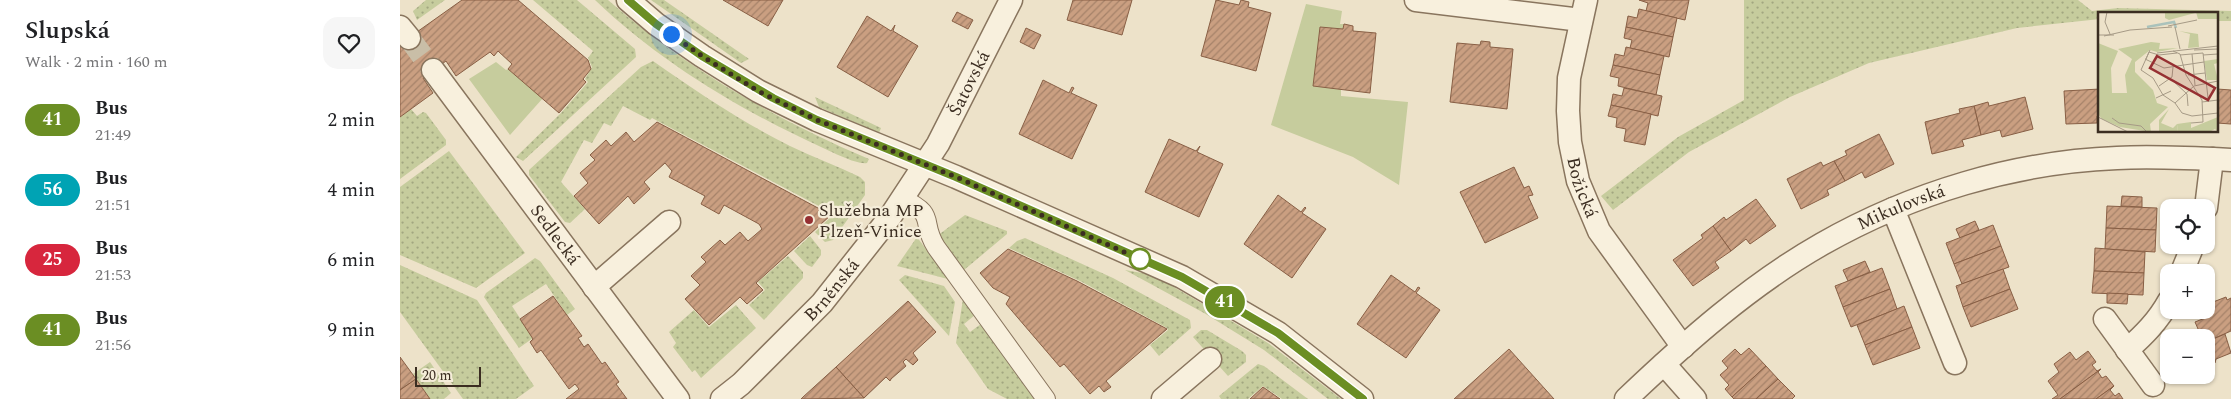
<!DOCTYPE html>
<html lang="en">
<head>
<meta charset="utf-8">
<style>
	body { margin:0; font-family:Spectral,serif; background:#f6f6f6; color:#202124; height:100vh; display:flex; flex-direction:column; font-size:19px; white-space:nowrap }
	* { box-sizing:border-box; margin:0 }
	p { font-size:16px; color:#757577 }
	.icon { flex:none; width:28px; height:28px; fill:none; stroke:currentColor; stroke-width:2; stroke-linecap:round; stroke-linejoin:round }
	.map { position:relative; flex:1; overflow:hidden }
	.side { display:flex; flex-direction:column; background:#fff; width:400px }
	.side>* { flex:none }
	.badge { padding:0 10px; border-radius:16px; font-size:18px; line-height:32px }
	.tools { position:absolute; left:1760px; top:199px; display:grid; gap:10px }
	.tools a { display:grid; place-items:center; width:55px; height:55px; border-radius:10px; background:#fff; box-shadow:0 1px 4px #0004; font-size:25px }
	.scale { position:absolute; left:15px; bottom:12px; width:66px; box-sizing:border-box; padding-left:5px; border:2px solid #3b2d21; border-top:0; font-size:14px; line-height:18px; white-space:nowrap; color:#3b2d21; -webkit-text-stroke:4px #f5edd9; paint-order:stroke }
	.you { position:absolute; width:25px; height:25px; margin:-12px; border:4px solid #fff; border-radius:50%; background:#1a73e8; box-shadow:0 0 0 8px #1a73e833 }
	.map>.badge { position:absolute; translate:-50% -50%; box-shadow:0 0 0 2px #fff }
	.round { display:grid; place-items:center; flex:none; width:52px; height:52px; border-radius:15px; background:#f6f6f6 }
	.head { display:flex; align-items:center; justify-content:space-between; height:85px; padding:0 25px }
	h1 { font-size:24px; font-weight:600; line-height:38px }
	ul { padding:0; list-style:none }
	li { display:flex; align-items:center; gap:15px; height:70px; padding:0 25px }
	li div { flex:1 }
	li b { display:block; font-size:19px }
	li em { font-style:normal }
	li .badge { min-width:55px; font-weight:700; text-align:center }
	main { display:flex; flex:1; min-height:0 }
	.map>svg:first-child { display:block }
	.grass { fill:url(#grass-dots) }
	.green { fill:#c6cc9d }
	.building { fill:url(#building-hatch); stroke:#885f45 }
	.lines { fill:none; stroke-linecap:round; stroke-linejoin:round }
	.minor-tunnel { stroke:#c9bea7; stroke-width:22; stroke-dasharray:22 11; stroke-linecap:butt }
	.pedestrian-casing { stroke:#89755e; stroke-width:20 }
	.minor-casing { stroke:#89755e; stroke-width:25 }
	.pedestrian { stroke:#f8f0dd; stroke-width:18 }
	.minor { stroke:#f8f0dd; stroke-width:22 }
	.line-casing { stroke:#fff; stroke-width:11 }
	.line { stroke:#6b8e23; stroke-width:8 }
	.walk { stroke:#3b2d21; stroke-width:5; stroke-dasharray:0 9 }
	.poi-dot { fill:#963032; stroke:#f5edd9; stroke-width:2 }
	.stop-dot { fill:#fff; stroke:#6b8e23; stroke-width:2.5 }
	.labels { text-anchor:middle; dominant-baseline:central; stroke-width:4.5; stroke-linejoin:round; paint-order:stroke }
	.street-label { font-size:18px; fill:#3b2d21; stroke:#f5edd9 }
	.poi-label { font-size:18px; fill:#3b2d21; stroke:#f5edd9; text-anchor:start }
	.inset-river { fill:none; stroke:#aac2bb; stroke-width:2.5 }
	.inset-road { fill:none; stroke:#a69a86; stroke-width:1 }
	.view { fill:#963032; fill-opacity:0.15; stroke:#963032; stroke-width:2.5 }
	.inset-edge { fill:none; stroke:#3b2d21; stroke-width:2.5 }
</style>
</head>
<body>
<main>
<section class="side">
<div class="head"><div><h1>Slupská</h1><p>Walk · 2 min · 160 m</p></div><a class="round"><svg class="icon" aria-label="heart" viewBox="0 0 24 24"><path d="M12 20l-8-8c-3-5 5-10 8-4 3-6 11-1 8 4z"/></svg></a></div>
<ul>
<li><span class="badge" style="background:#6b8e23;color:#fff">41</span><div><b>Bus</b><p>21:49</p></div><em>2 min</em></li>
<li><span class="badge" style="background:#00a3b4;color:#fff">56</span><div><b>Bus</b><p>21:51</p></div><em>4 min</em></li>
<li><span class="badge" style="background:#d7263d;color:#fff">25</span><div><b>Bus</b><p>21:53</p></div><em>6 min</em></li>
<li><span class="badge" style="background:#6b8e23;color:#fff">41</span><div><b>Bus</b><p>21:56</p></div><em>9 min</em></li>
</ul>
</section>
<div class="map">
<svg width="1831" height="399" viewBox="0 0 1831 399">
	<defs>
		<pattern id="grass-dots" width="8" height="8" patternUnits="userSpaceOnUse" patternTransform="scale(1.25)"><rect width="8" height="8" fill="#c6cc9d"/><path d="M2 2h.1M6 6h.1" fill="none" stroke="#a2a680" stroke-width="1.8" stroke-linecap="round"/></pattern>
		<pattern id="building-hatch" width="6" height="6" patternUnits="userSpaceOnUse" patternTransform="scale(1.25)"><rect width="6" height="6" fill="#ca9f81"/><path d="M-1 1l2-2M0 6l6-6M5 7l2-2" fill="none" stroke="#a58269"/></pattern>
	</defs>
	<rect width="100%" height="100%" fill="#ede2c9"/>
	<!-- grass -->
	<g class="grass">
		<path d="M26 0H45L17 20 13 11Z"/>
		<path d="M133 0H177L235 49 236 57 123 161 116 157 161 113 188 82 185 79 192 67 188 58 193 51Z"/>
		<path d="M195 0H208C285 68 375 119 469 159L467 163C457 165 432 152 421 147 340 110 260 62 195 0Z"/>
		<path d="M251 0H264L349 59 341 63Z"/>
		<path d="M1344 0H1678L1692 11 1718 8 1831 11V21H1817V14H1700V19L1617 28 1469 63 1390 97 1289 152 1213 210 1201 196 1278 137 1344 100Z"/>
		<path d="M253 61C297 92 342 122 390 146 413 157 437 166 460 177L465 182V195L433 240 425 242 415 232 434 214 252 118 250 120 223 106 211 126 204 123 192 143 184 140 161 182 185 209 170 223 165 222 129 175V170L241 67Z"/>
		<path d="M415 97 481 128 479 133 419 107Z"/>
		<path d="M11 109 17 116 23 112 26 113 46 140V145L0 179V117Z"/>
		<path d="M49 151 125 253 76 288 0 255V187Z"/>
		<path d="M565 215 607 231V234L564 270 537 236Z"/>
		<path d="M410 236 421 250V255L412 267 407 265 394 251Z"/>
		<path d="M517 237 548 279 497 266Z"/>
		<path d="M625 238 713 278 790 320 791 328 759 356 750 345 768 330 767 328 682 282 609 248 617 241Z"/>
		<path d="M388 256 403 272V278L364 320 349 305 365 290 358 282Z"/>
		<path d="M135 258 140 261 175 309 167 315 146 284 112 306 133 338 119 348 84 297 86 293Z"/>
		<path d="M0 265 77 300 134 386 116 399H63L0 312Z"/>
		<path d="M725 270 753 275 808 307 868 343 941 399H928L864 350 804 313Z"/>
		<path d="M505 275 544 286 555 302 549 336 499 280Z"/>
		<path d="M563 299 575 315 564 324 570 332 581 324 636 399H607L588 389 556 343Z"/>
		<path d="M336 305 356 328 301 378 295 370 292 372 273 347 276 343 269 332 294 310 309 327Z"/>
		<path d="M801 330H807L842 351 846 355V362L828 376 793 337Z"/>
		<path d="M30 362 51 393 44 399H30L13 374Z"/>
		<path d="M858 364 864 366 908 399H882L863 386 848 399H821L819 396Z"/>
	</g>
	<!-- green -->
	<g class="green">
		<path d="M906 4 942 11 940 24H944L943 29 920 27 913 86 941 89V96L1008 102 999 185 953 157 871 125Z"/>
		<path d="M96 62 106 70 108 69 143 98 110 135 69 79Z"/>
	</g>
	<!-- building -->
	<g class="building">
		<path d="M62 0H118L188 60 191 69 183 79 186 82 159 113 108 69 112 64 98 51 94 56 90 52 56 76 46 61 23 78 33 93 0 117V44Z"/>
		<path d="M323 0H383L368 26Z"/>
		<path d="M673 0H732L722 35 667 20Z"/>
		<path d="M816 0 839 5 841 0 849 2 848 7 871 13 856 71 801 56Z"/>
		<path d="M1239 0H1289L1285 20 1246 11 1248 3Z"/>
		<path d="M1239 9 1277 18 1273 37 1226 27 1228 16 1237 18Z"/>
		<path d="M557 12 573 20 568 29 552 21Z"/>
		<path d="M467 16 491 31 495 25 493 31 518 46 488 97 437 67Z"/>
		<path d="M944 24 953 26V31L976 33 970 93 913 86 920 27 943 29Z"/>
		<path d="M1226 27 1273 37 1269 57 1230 48 1232 40 1224 38Z"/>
		<path d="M626 28 641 35 634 49 620 42Z"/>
		<path d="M1081 41 1090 42V47L1113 49 1107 109 1050 102 1057 43 1080 45Z"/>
		<path d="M1226 47 1264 56 1260 75 1213 65 1215 54 1224 56Z"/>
		<path d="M1213 65 1260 75 1256 95 1218 86 1219 78 1210 76Z"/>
		<path d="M643 80 669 93 672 87 674 88 671 93 697 105 672 159 619 134Z"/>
		<path d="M1224 88 1262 96 1258 116 1211 105 1213 94 1222 96Z"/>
		<path d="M1700 89V116H1697V123L1666 124 1664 91Z"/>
		<path d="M1817 89 1831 90V124L1817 123Z"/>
		<path d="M1625 97 1633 129 1602 137 1600 130 1581 135 1574 106 1588 102 1589 106Z"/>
		<path d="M1211 105 1251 114 1245 145 1224 141 1226 129 1216 127 1217 118 1208 116Z"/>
		<path d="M1574 106 1581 135 1562 140 1564 146 1532 154 1525 122 1560 113 1559 109Z"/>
		<path d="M257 122 431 215 356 283 363 290 347 304 340 297 309 325 285 299 300 285 291 276 306 262 301 257 320 240 325 245 340 232 348 241 362 229 359 224 324 205 319 214 301 204 305 196 269 177 272 171 265 163 244 182 250 189 234 204 228 196 199 224 174 196 188 183 180 173 195 160 190 155 206 140 211 146 226 132 234 142Z"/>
		<path d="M1479 134 1494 164 1465 178 1462 172 1445 181 1434 161 1447 155 1445 151Z"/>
		<path d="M769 139 796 151 800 146 797 152 823 164 799 217 745 192Z"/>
		<path d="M1434 161 1445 181 1427 190 1429 195 1401 209 1387 179 1421 162 1423 166Z"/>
		<path d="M1114 167 1124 188 1129 186 1133 195 1128 196 1138 218 1085 243 1060 192Z"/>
		<path d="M878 195 901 212 905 207 906 208 902 213 926 229 892 278 844 244Z"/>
		<path d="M1722 196 1742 197V207L1721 206Z"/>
		<path d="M1356 199 1376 226 1350 244 1346 239 1331 251 1313 226 1324 217 1326 220Z"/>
		<path d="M1707 206 1757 208 1756 230 1706 228Z"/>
		<path d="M1575 221 1579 230 1560 238 1556 229Z"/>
		<path d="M1593 225 1601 246 1554 264 1546 243Z"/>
		<path d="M1313 226 1331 251 1315 262 1319 268 1293 286 1273 260 1303 238 1301 235Z"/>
		<path d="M1706 228 1756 230 1755 252 1705 249Z"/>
		<path d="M1601 246 1609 267 1562 284 1554 264Z"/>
		<path d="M1695 248 1745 252 1744 273 1694 271Z"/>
		<path d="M608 249 677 281 767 329 706 381 711 387 704 392 699 386 690 394 664 364 660 367 606 304 610 297 593 288 580 273Z"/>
		<path d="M1465 261 1470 272 1448 281 1443 270Z"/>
		<path d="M1482 268 1490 289 1443 307 1435 286Z"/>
		<path d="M1603 269 1610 289 1563 307 1556 286Z"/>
		<path d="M1694 271 1744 273 1743 295 1692 293Z"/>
		<path d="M991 275 1015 292 1018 287 1020 288 1016 293 1040 310 1006 358 957 324Z"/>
		<path d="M1490 289 1497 309 1451 327 1443 307Z"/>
		<path d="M1610 289 1618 309 1571 327 1563 307Z"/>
		<path d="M1707 293 1728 294 1727 304 1707 303Z"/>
		<path d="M153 296 182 336 178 338 184 347 188 344 202 364 205 362 219 382 216 384 227 399H166L179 389 175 384 169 389 141 350 137 353 130 342 133 339 120 319Z"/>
		<path d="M1826 297 1827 300 1831 298V331L1806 342V338H1802L1795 322 1805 318 1802 310 1809 307 1808 304Z"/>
		<path d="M508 301 536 332 513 353 518 360 513 365 506 359 503 362 506 366 491 379 490 381 486 377 464 398 436 367Z"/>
		<path d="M1504 306 1512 327 1465 345 1457 325Z"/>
		<path d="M1512 327 1520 348 1473 365 1465 345Z"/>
		<path d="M1825 334 1831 353 1816 359 1815 363 1806 365V342Z"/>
		<path d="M1349 348 1366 366 1332 397 1325 389 1329 385 1320 375 1328 368 1322 361 1335 349 1341 355Z"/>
		<path d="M1109 349 1154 399H1054Z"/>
		<path d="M1688 351 1696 362 1692 365 1697 371 1701 369 1660 399H1652L1658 395 1648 381 1659 372 1654 364 1670 352 1676 360Z"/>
		<path d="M0 357 16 379 0 390Z"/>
		<path d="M1366 366 1378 379 1356 399H1334L1332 397Z"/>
		<path d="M436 367 464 398 401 399 403 397Z"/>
		<path d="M1701 369 1698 372 1702 378 1706 376 1714 386 1696 399H1660Z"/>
		<path d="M16 379 30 399H0V390Z"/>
		<path d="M1378 379 1395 396 1392 399H1356Z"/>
		<path d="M1714 386 1710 390 1715 396 1719 393 1723 399H1696Z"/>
		<path d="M863 387 880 399H850Z"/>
	</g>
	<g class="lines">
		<!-- minor-tunnel -->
		<path class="minor-tunnel" d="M9 38 33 70"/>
		<!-- pedestrian casing -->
		<g class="pedestrian-casing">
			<path id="pedestrian" d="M501 198C539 216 519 220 536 247L646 399"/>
		</g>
		<!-- minor casing -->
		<g class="minor-casing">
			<g id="minor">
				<path d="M228 0 256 24 302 56 358 91 417 120 556 177 782 277 878 333 962 399"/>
				<path d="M1016 0 1181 20"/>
				<path id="s1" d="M1186 0 1169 78 1168 111 1170 142 1178 181 1199 231 1283 347"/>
				<path d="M0 27 9 38"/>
				<path id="s2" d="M33 70 278 399"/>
				<path d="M1806 208 1812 159"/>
				<path d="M1493 209 1555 363"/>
				<path d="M1782 272 1793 245"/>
				<path d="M194 287 269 222"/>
				<path d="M1705 319 1753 385"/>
				<path d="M1727 350C1744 335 1758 321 1769 301"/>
				<path d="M1264 364 1295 399"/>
				<path id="s3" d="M322 399 341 384 422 303 490 217 538 144 611 0"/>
				<path d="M763 399 810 359"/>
				<path id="s4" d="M1226 399C1286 342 1350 285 1422 244 1512 193 1614 162 1717 158 1755 156 1793 158 1831 160"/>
			</g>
		</g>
		<!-- pedestrian -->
		<use href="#pedestrian" class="pedestrian"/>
		<!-- minor -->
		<use href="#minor" class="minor"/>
	</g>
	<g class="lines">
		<!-- line casing -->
		<g class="line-casing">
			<path id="line" d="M228 0 256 24 302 56 373 98 417 120 556 177 782 277 878 333 963 399"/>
		</g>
		<!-- line -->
		<use href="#line" class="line"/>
		<!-- walk -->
		<path class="walk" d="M271 34 302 56 358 91 417 120 556 177 740 259"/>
	</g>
	<!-- markers -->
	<circle class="poi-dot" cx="409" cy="220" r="5"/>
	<circle class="stop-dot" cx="740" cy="259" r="10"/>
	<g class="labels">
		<!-- street labels -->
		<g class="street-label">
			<text stroke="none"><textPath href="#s3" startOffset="404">Šatovská</textPath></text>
			<text stroke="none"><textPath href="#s1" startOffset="191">Božická</textPath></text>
			<text stroke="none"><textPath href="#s4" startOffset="338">Mikulovská</textPath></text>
			<text stroke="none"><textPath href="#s2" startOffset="205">Sedlecká</textPath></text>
			<text stroke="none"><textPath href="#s3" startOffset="155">Brněnská</textPath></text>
		</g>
		<!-- poi labels -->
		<g class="poi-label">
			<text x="419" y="210">Služebna MP<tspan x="419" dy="21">Plzeň-Vinice</tspan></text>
		</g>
	</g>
	<!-- overview -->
	<g transform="translate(1698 12)">
		<rect width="120" height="120" fill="#ede2c9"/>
		<path d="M120 47V51L116 52 120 68H109L106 49Z" fill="#c6cc9d"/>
		<path d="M67 0H97V1L71 8 67 6ZM98 0H120V7H100ZM81 19 100 22 101 35 90 36 92 22ZM53 30 62 31 61 37 80 36 59 40 52 38 37 50V60L55 78 59 91 70 95 52 112 53 120 22 115 4 107 0 102V31L20 39 13 56 14 81H29L27 63 34 47 20 37ZM71 97 63 111 75 116 79 112 80 120H61V108Z" fill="#c6cc9d"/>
		<path d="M120 105V120L117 117 111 120H80L79 112 93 110V116Z" fill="#c6cc9d"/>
		<path class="inset-river" d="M49 15 76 10 78 16"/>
		<path class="inset-road" d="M9 0 7 10 12 22M70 14 99 8M77 15 82 37M0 23H16M6 24 32 18 74 15M52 38 43 58 55 66 65 83 77 91 84 101 94 104 120 101M96 38 120 37M75 39 82 42 88 63 104 88 105 110 93 111M59 41 120 34M94 42 97 73M82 43 105 41 110 86M105 43 120 42M47 47 66 56 106 50M48 47 51 40 61 43 79 41M90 63 107 61M73 67 89 82 90 94M61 74 74 65 75 55M58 86 73 79M104 90 120 88M77 91 96 74 120 69M0 105 30 120M14 106 21 111 43 114 49 120"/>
		<path class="view" d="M59 44 117 76 110 88 52 56Z"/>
		<rect width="120" height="120" class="inset-edge"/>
	</g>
</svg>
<div class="tools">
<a><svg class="icon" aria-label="locate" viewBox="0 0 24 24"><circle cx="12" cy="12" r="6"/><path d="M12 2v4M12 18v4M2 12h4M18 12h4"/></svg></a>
<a>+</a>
<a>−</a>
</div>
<div class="scale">20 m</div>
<div class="you" style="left:271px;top:34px"></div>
<b class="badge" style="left:825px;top:302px;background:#6b8e23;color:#fff">41</b>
</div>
</main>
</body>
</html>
